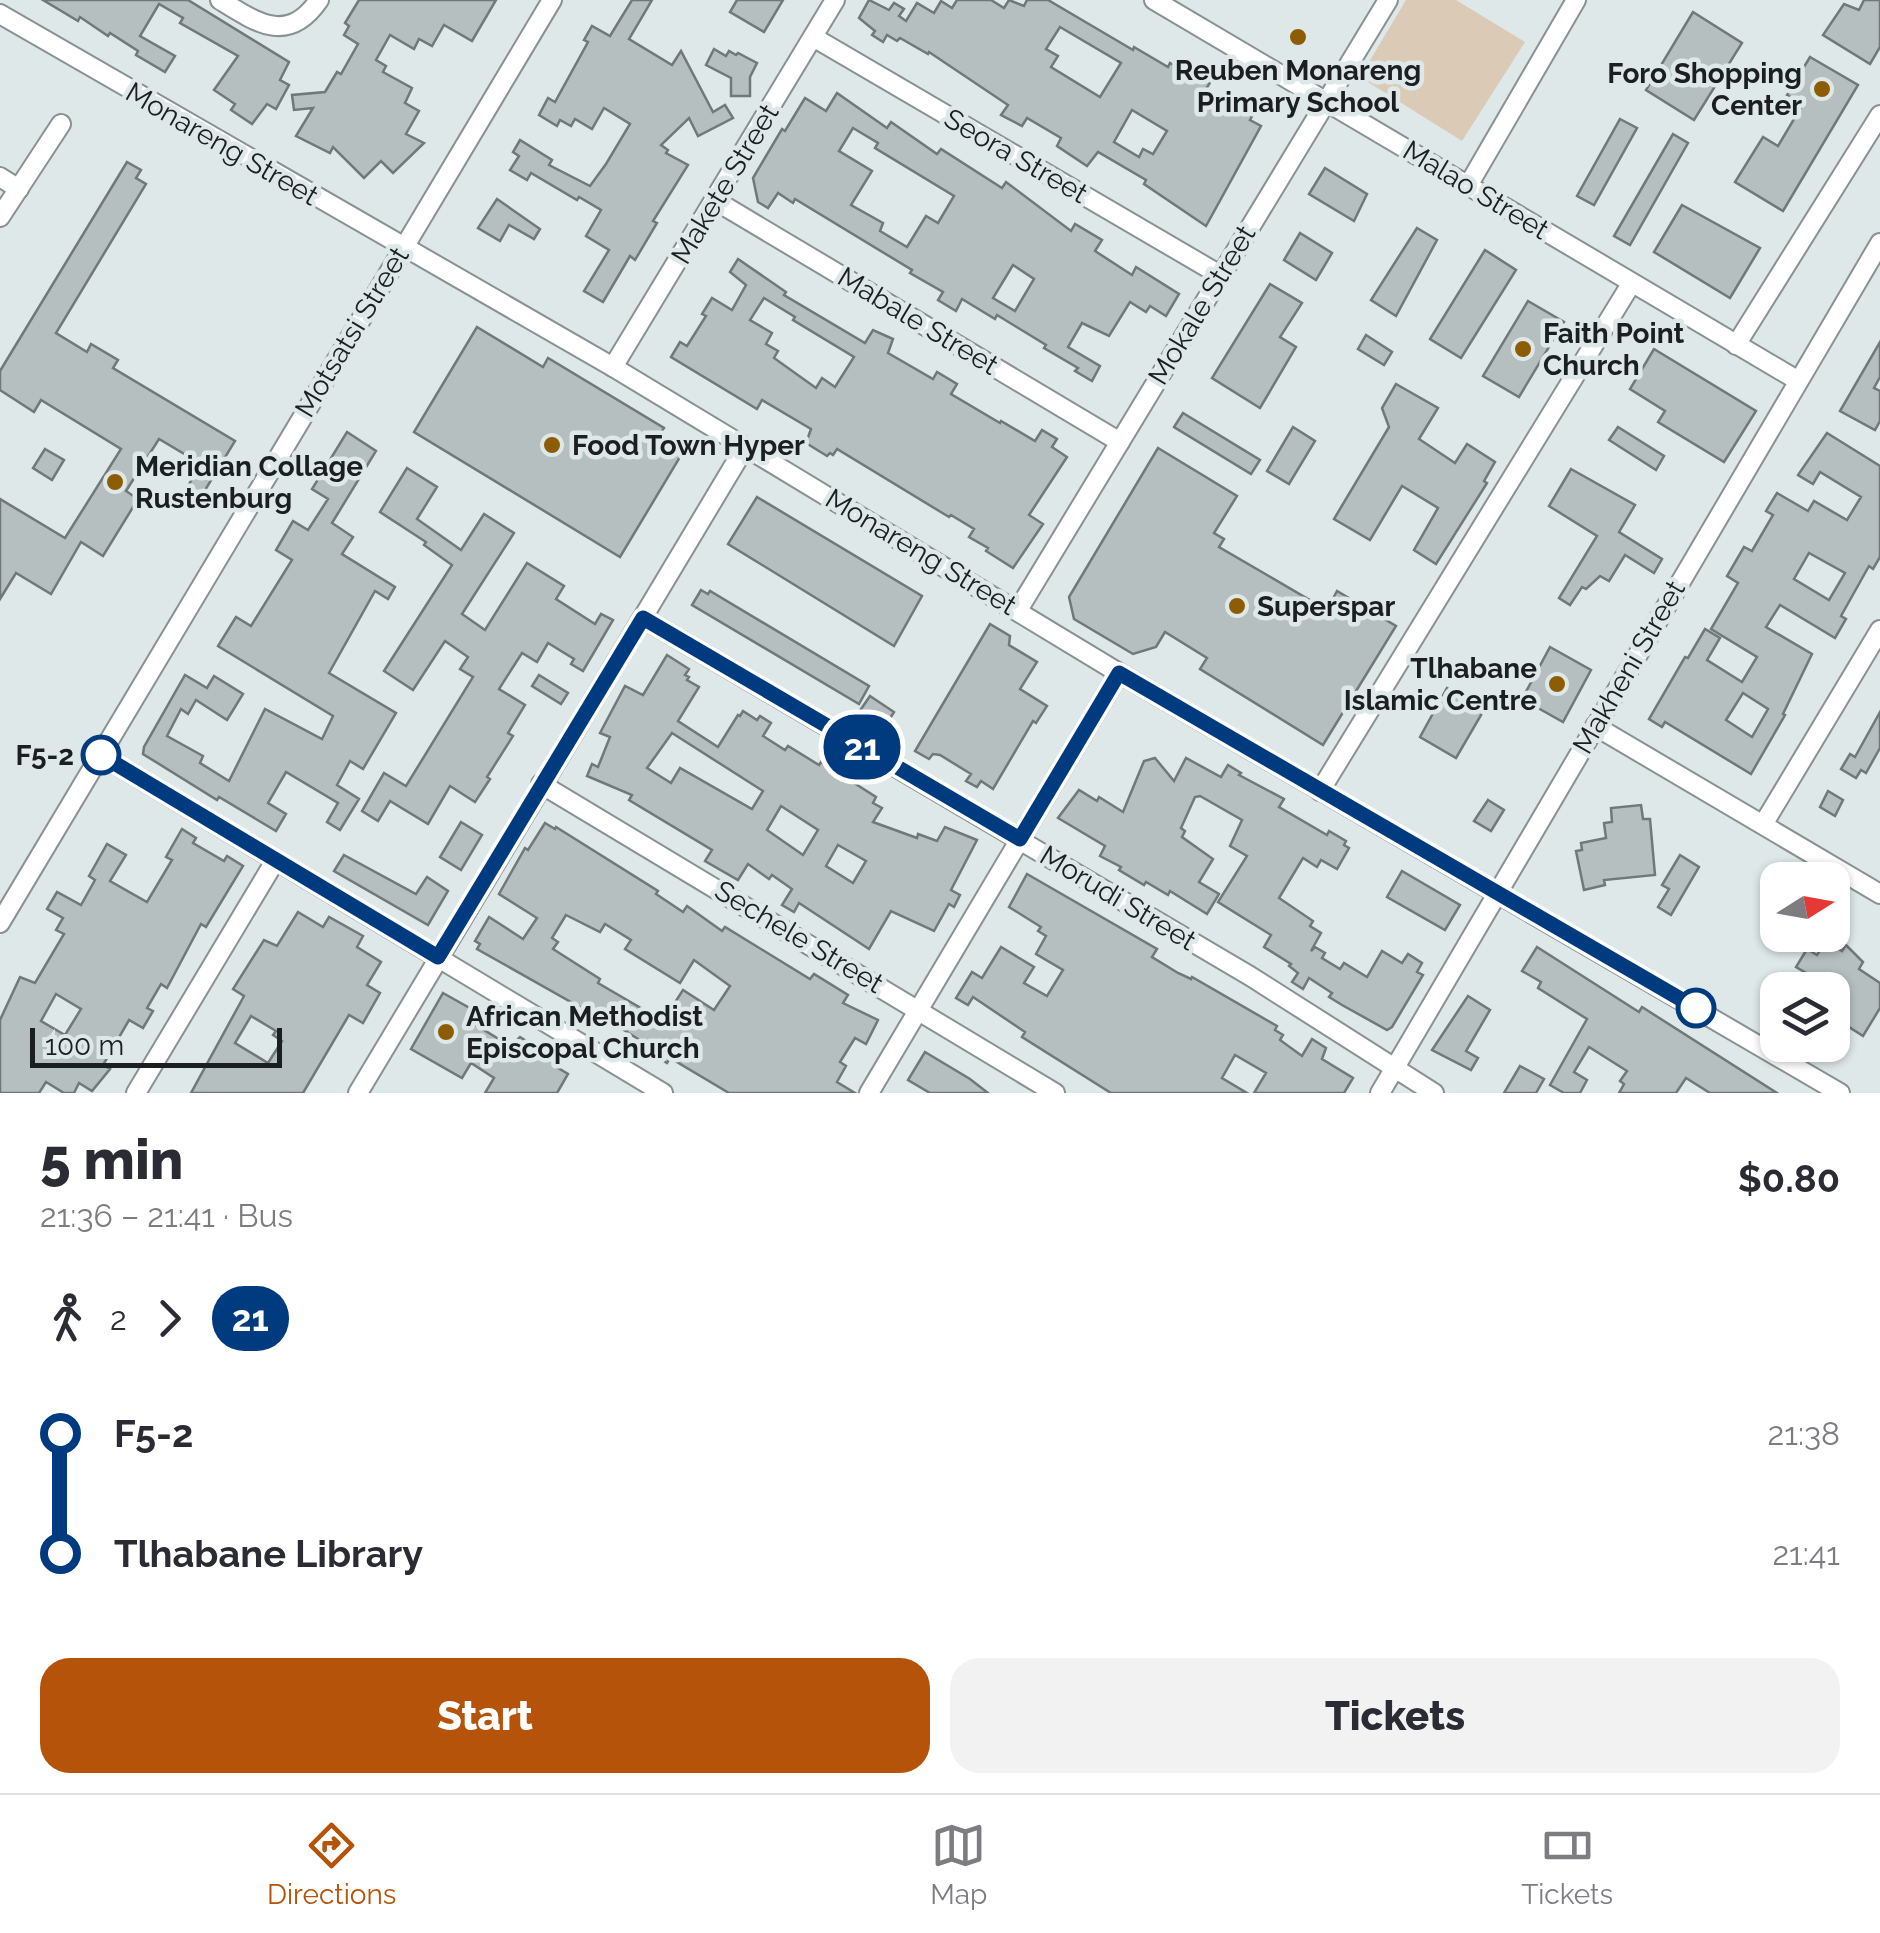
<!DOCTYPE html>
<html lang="en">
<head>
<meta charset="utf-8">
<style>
	body { margin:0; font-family:Raleway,sans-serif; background:#f2f2f3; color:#2b2b33; height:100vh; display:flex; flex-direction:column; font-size:38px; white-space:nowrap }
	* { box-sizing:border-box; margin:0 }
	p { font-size:32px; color:#7c7c81 }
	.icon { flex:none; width:55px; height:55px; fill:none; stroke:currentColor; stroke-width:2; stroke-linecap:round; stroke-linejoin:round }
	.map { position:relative; height:1093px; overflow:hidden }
	.sheet { display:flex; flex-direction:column; background:#fff; flex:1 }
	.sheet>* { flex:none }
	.badge { padding:0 20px; border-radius:32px; font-size:35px; line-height:65px }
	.needle { width:65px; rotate:79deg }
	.fabs { position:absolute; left:1760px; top:862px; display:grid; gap:20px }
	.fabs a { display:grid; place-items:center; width:90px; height:90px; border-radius:20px; background:#fff; box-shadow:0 2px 8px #0004; font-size:50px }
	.scale { position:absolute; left:30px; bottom:25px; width:252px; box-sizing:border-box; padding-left:10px; border:5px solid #1c1f20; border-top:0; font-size:28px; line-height:35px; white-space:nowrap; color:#1c1f20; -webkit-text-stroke:8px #dfe8e9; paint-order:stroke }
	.map>.badge { position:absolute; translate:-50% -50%; box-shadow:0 0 0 5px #fff }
	.legs { display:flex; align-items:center; gap:15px; height:110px; padding:0 40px; font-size:32px }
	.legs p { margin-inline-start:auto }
	.summary { display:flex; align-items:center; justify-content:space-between; height:170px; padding:0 40px }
	h1 { font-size:55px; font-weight:800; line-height:75px }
	.primary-button { display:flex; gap:20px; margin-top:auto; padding:20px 40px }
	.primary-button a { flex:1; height:115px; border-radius:30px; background:#b45309; color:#fff; font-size:40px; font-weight:800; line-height:115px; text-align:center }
	.primary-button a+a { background:#f2f2f3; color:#2b2b33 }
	ul { padding:0 40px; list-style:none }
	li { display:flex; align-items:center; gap:35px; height:120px; font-size:38px }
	li i { display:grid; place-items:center; width:15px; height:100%; margin:0 12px; background:currentColor }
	li i::after { content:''; width:25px; height:25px; margin:-12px; border:8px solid; border-radius:50%; background:#fff }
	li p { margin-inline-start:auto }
	li:first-child i { background:linear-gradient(#0000 50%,currentColor 0) }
	li:last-child i { background:linear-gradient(currentColor 50%,#0000 0) }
	.menu { display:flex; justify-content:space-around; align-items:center; height:140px; border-top:2px solid #e1e1e2; background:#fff; font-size:28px; color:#7c7c81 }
	.menu a { display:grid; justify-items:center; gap:5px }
	.menu .selected { color:#b45309 }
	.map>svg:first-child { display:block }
	.green { fill:#dbcab5 }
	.building { fill:#b6bfc0; stroke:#707879; stroke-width:2.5; fill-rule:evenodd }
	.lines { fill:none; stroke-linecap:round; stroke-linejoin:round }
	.minor-casing { stroke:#899192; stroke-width:22 }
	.minor { stroke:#fff; stroke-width:18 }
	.line-1-casing { stroke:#fff; stroke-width:22 }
	.line-1 { stroke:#003b80; stroke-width:15 }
	.poi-dot { fill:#8c5d04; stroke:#dfe8e9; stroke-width:4 }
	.stop-1-dot { fill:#fff; stroke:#003b80; stroke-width:5 }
	.labels { text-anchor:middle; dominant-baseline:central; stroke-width:9; stroke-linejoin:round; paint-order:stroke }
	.poi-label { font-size:28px; font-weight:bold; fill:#1c1f20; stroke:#dfe8e9; text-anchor:start }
	.street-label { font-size:28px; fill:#1c1f20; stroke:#dfe8e9 }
	.stop-label { font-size:28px; font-weight:bold; fill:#1c1f20; stroke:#dfe8e9; text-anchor:end }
</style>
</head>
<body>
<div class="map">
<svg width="1880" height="1093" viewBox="0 0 1880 1093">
	<rect width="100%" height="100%" fill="#dfe8e9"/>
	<!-- green -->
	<path class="green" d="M1406 0H1456L1525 42 1462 141 1360 77Z"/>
	<!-- building -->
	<g class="building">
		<path d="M43 0H188L289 62 280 80 289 85 276 109 267 104 252 124 231 110 235 104 214 90 238 56 180 23 183 18 159 4 140 36 175 56 165 72 136 55 138 51 110 33 108 36 80 17 78 21Z"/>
		<path d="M359 0H496L472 41 444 25 432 46 419 39 414 49 390 35 376 60 386 66 383 72 412 88 405 103 419 111 406 134 424 143 393 173 381 161 364 178 333 147 330 153 296 136 313 108 294 110 292 95 325 92 337 72 341 74 358 44 344 35 349 26 345 23Z"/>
		<path d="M632 0H652L629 39 672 65 681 51 713 112 725 105 733 118 698 136 689 118 661 145 668 150 666 153 688 165 653 221 657 223 635 260 630 256 603 302 584 291 609 250 586 236 601 210 579 197 577 200 531 173 527 180 510 170 519 156 513 152 520 140 552 160 549 165 590 186 606 164 630 124 604 108 592 129 575 119 571 126 560 120 557 126 539 115 548 98 555 102 588 42 584 40 592 26 610 36Z"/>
		<path d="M737 0H783L764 32 730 12Z"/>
		<path d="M869 0 889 10 894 3 904 9 899 16 906 21 917 3 934 13 941 1 952 8 957 0H991L1004 8 1009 0 1024 6 1027 0H1048L1133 50 1134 47 1168 67 1170 63 1177 67 1179 64 1199 77 1204 68 1215 74 1202 96 1229 113 1237 100 1255 111 1250 120 1261 126 1206 226 1144 184 1146 180 1098 152 1087 166 1057 146 1061 138 1027 118 1022 126 1001 115 1008 105 929 52 928 54 900 38 897 41 887 35 883 42 872 35 875 31 859 18ZM1060 27 1121 63 1100 97 1051 67 1058 56 1046 49ZM1132 110 1167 131 1153 154 1143 149 1139 157 1114 142Z"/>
		<path d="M1864 0H1880V47L1870 64 1823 35 1844 4 1859 10Z"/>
		<path d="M1693 12 1742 43 1694 120 1646 90Z"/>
		<path d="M714 49 726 56 729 51 736 55 738 53 757 63 750 77V96H731V78L706 65Z"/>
		<path d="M1810 57 1858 85 1783 211 1735 182 1763 137 1778 146 1803 104 1787 95Z"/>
		<path d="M837 93 887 128 891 122 937 154 941 149 1002 188 1006 182 1071 231 1075 224 1102 240 1095 251 1132 275 1136 267 1179 294 1166 316 1150 306 1146 312 1130 302 1109 336 1082 323 1068 347 1100 366 1092 381 1075 371 1078 368 1044 348 1046 345 997 315 995 319 962 299 956 311 938 300 943 292 910 273 912 270 795 199 793 203 778 193 768 208 758 202 753 178 782 129 785 131 805 98 826 111ZM853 128 878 143 875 148 954 196 938 223 926 216 907 247 880 231 883 223 851 205 872 171 839 151ZM1013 265 1034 279 1015 311 993 298Z"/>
		<path d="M1620 119 1637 128 1594 205 1577 196Z"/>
		<path d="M1673 134 1688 143 1630 245 1614 236Z"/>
		<path d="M127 162 141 170 136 178 146 184 56 333 87 352 91 344 118 360 113 368 235 441 196 505 182 496 201 464 159 439 126 491 138 499 103 556 81 542 51 594 16 573 0 599V499L65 538 121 449 41 400 34 412 0 390V371Z"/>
		<path d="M1325 168 1367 194 1354 221 1309 194Z"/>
		<path d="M497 199 540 229 534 239 509 225 500 241 478 228Z"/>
		<path d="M1682 205 1760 248 1730 298 1654 252Z"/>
		<path d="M1417 228 1437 240 1396 316 1371 300Z"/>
		<path d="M1300 233 1332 253 1316 280 1284 260Z"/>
		<path d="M1485 250 1516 270 1461 358 1430 339Z"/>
		<path d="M738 259 786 292 784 295 865 343 873 330 893 339 888 353 933 379 937 372 957 384 951 394 1000 423 1001 421 1035 441 1042 430 1057 439 1052 447 1067 457 1029 515 1043 524 1013 568 986 551 988 548 969 537 974 529 951 515 949 517 837 449 833 455 830 453 827 456 806 443 811 429 762 400 757 409 671 357 680 342 687 346 706 316 702 314 712 298 732 310 746 285 730 272ZM764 298 795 317 793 320 854 357 835 387 822 378 816 388 774 358 778 351 766 344 772 333 750 320Z"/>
		<path d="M1270 284 1302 303 1280 337 1296 347 1260 408 1212 378Z"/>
		<path d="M1528 301 1564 322 1519 397 1483 376Z"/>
		<path d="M477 327 543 367 548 358 664 428 658 437 683 452 620 557 414 432Z"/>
		<path d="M1366 335 1392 352 1384 365 1358 349Z"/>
		<path d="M1880 342V377L1874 388 1880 391V421L1875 430 1840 411Z"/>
		<path d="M1654 349 1756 411 1724 462 1658 422 1665 411 1630 389Z"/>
		<path d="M1396 384 1438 408 1419 439 1455 463 1467 444 1495 462 1484 481 1487 483 1436 564 1414 550 1438 508 1402 486 1370 540 1334 519 1389 427 1382 408Z"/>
		<path d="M1183 413 1260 460 1251 474 1174 427Z"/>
		<path d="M1293 427 1315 441 1289 484 1267 471Z"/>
		<path d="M1618 427 1664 456 1656 470 1609 440Z"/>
		<path d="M347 432 376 451 332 523 353 537 342 554 395 587 388 599 375 591 329 673 396 713 363 769 350 761 337 785 359 799 340 830 327 822 338 803 286 772 268 803 286 814 276 831 219 797 217 800 143 754 144 747 185 675 207 688 214 676 243 694 227 720 196 700 188 714 181 709 167 736 203 756 200 763 229 781 265 709 322 739 333 716 218 646 236 617 251 626 292 560 276 550 293 521 308 530 328 499 312 489Z"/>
		<path d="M1827 433 1880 466V557L1873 569 1869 566 1841 616 1846 619 1835 638 1780 605 1766 627 1812 654 1783 714 1785 715 1751 774 1665 722 1662 727 1649 719 1685 657 1688 658 1705 629 1720 638 1707 660 1742 682 1757 657 1711 629 1738 583 1727 576 1744 547 1752 551 1773 515 1766 511 1777 493 1808 511 1814 501 1847 520 1861 497 1820 472 1813 484 1798 475ZM1809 553 1845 573 1829 600 1794 579ZM1743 693 1768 709 1752 737 1726 720Z"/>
		<path d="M1158 448 1237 496 1214 533 1224 539 1219 547 1327 610 1337 591 1396 626 1323 745 1200 669 1207 658 1165 632 1156 647 1133 654 1074 619 1069 597Z"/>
		<path d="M45 449 64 460 52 480 33 468Z"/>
		<path d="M407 468 437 487 417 519 461 550 484 514 514 533 462 614 485 630 527 563 564 586 556 599 595 624 601 614 613 620 583 671 571 664 574 659 548 643 537 662 522 653 499 689 525 705 508 733 513 736 487 777 490 779 475 802 450 786 428 824 390 801 378 821 362 811 384 773 406 786 473 677 460 669 468 657 445 641 413 690 384 671 452 565 424 545 426 542 380 512Z"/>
		<path d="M1571 469 1635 505 1619 532 1662 559 1654 573 1625 555 1609 581 1600 576 1586 589 1582 587 1570 605 1559 598 1597 536 1549 506Z"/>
		<path d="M757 497 922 596 894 646 728 544Z"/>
		<path d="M701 590 708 594 710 591 869 686 859 704 692 605Z"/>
		<path d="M990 624 1010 636 1009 645 1037 662 1020 689 1047 706 1036 723 1033 721 993 789 981 781 977 787 966 781 971 774 940 755 933 754 929 759 915 751Z"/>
		<path d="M1550 647 1591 670 1563 722 1522 699Z"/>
		<path d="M667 655 689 669 685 675 689 677 687 680 699 687 678 721 718 747 738 715 740 716 743 711 757 720 760 716 771 723 763 736 785 750 788 746 819 765 821 762 876 797 873 803 882 808 873 822 917 838 918 834 937 841 945 827 977 840 951 890 960 895 954 907 949 904 934 931 891 911 869 949 799 903 794 912 782 905 792 889 772 875 769 879 748 864 738 880 705 861 712 850 629 800 632 795 587 776 592 764 598 767 610 737 600 733 625 686 643 695ZM672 733 763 791 752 809 680 768 671 783 647 768ZM781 806 818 830 803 855 767 830ZM838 845 866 861 853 883 826 866Z"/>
		<path d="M539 675 568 693 561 704 532 686Z"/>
		<path d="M1447 688 1484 710 1456 758 1420 737Z"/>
		<path d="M870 696 894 712 882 731 857 715Z"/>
		<path d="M1880 712V748L1866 773 1861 770 1856 778 1841 769 1850 754 1855 757Z"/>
		<path d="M1155 758 1174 781 1186 758 1221 777 1228 765 1241 773 1239 775 1284 799 1279 807 1327 835 1329 831 1346 841 1344 845 1349 848 1337 869 1321 860 1317 867 1303 858 1279 898 1313 921 1310 926 1321 933 1311 951 1315 947 1325 953 1322 958 1340 969 1344 963 1367 977 1382 951 1402 963 1408 954 1422 963 1417 972 1423 975 1392 1027 1387 1030 1342 1005 1329 997 1332 993 1309 978 1303 989 1292 982 1298 973 1289 966 1291 964 1264 947 1271 935 1218 902 1247 856 1230 846 1242 820 1200 796 1195 797 1181 828 1185 831 1182 837 1213 859 1199 882 1219 894 1207 914 1170 891 1168 895 1146 882 1144 885 1119 870 1121 867 1100 856 1105 846 1058 818 1079 790 1097 801 1099 797 1123 812 1144 761Z"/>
		<path d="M1828 791 1843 800 1835 816 1820 807Z"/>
		<path d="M1488 800 1504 810 1491 831 1474 821Z"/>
		<path d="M1641 805 1643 819H1650L1655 875 1604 880 1605 885 1584 890 1576 851 1582 850 1581 843 1606 838 1604 823 1612 822 1611 808Z"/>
		<path d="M461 822 482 835 461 870 440 857Z"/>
		<path d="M545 823 555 829 556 827 658 891 656 894 683 912 687 906 722 931 725 927 810 979 814 974 848 995 843 1003 878 1020 866 1044 855 1038 840 1062 846 1066 837 1082 855 1093H729L670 1058 667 1063 653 1054 655 1050 602 1016 601 1019 477 949 480 944 475 941 489 917 523 939 537 918 499 894 525 848 528 850ZM566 915 600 932 605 924 631 940 625 949 680 983 694 960 730 986 714 1010 683 990 663 1021 598 983 600 979 553 949 558 942 552 938Z"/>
		<path d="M182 829 196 838 193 843 224 861 227 856 243 866 206 927 201 924 167 988 161 984 147 1008 153 1011 143 1028 129 1020 103 1065 110 1069 92 1091 79 1083 74 1093H64L46 1082 39 1093H0V1020L20 977 35 983 64 934 56 930 63 918 47 909 57 892 81 905 95 880 89 876 107 844 126 855 110 881 147 902 172 860 166 857ZM56 994 81 1009 65 1035 41 1021Z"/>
		<path d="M344 855 416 894 427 877 448 891 428 925 334 871Z"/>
		<path d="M1680 855 1699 867 1671 915 1658 907 1669 889 1662 885Z"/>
		<path d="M1402 871 1460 905 1445 930 1387 897Z"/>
		<path d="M1027 874 1157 949 1152 957 1178 973 1191 979 1192 977 1277 1026 1275 1030 1283 1035 1280 1040 1302 1056 1312 1039 1326 1048 1322 1059 1353 1078 1344 1093H1254L1266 1073 1235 1055 1222 1078 1247 1093H1111L1022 1037 1025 1032 973 997 968 1005 956 998 972 972 982 978 1001 947 1034 967 1024 983 1047 996 1063 970 1036 954 1046 936 1038 931 1041 927 1009 907Z"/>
		<path d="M298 912 323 927 329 917 363 936 357 947 381 962 367 985 380 993 363 1023 349 1015 303 1093H191L244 996 233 989 264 940 277 946ZM251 1016 276 1031 273 1035 282 1041 268 1063 235 1043Z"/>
		<path d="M1826 941 1842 951 1846 945 1863 962 1859 969 1880 983V1008L1863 1036 1832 1016V990H1795L1806 973 1796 967 1807 949 1817 955Z"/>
		<path d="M1537 947 1639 1012 1642 1007 1777 1093H1710L1686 1078 1676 1093H1619L1624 1084 1620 1081 1627 1071 1589 1047 1574 1072 1587 1080 1580 1093H1564L1550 1085 1587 1019 1538 988 1541 982 1522 971Z"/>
		<path d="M443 993 482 1015 476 1025 510 1046 520 1037 558 1061 555 1066 568 1074 557 1093H485L494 1078 471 1063 462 1078 411 1049Z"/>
		<path d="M1468 996 1490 1010 1466 1051 1478 1058 1471 1070 1432 1050Z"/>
		<path d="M925 1052 970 1079 988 1093H930L908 1080Z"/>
		<path d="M1520 1066 1544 1079 1536 1093H1504Z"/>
	</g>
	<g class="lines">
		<!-- minor casing -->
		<g class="minor-casing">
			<g id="minor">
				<path d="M220 0C257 23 288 45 319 0"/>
				<path d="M1154 0 1797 380"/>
				<path d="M0 14 613 367 1119 673 1840 1093"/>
				<path d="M813 37 1220 275"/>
				<path d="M0 177 19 189"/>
				<path d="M1469 184 1576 0"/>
				<path d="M716 201 1120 442"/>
				<path d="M0 217 61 124"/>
				<path d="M1736 345 1880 115"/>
				<path d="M613 367 835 0"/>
				<path d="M1018 610 1388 0"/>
				<path d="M643 618 1250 976 1434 1093"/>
				<path d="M1595 726 1880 894"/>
				<path d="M101 755 663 1093"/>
				<path d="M541 784 1055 1093"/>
				<path d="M1320 791 1631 284"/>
				<path d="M1764 823 1880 630"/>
				<path d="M0 923 552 0"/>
				<path d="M136 1093 275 861"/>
				<path d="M358 1093 745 447"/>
				<path d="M869 1093 1119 673"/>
				<path d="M1380 1093 1880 243"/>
			</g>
		</g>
		<!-- minor -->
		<use href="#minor" class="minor"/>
	</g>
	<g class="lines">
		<!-- line-1 casing -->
		<g class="line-1-casing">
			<path id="line-1" d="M101 755 438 957 643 618 1020 839 1119 673 1696 1008"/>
		</g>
		<!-- line-1 -->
		<use href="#line-1" class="line-1"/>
	</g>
	<!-- markers -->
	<g class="poi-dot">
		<circle cx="1298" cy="37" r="10"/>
		<circle cx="1822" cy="89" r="10"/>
		<circle cx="1523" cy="349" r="10"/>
		<circle cx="552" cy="445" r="10"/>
		<circle cx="115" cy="482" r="10"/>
		<circle cx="1237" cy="606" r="10"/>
		<circle cx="1557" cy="684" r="10"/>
		<circle cx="446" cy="1032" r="10"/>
	</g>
	<g class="stop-1-dot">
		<circle cx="101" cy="755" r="18"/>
		<circle cx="1696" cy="1008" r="18"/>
	</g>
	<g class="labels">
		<!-- poi labels -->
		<g class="poi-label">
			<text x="1298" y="70" text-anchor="middle">Reuben Monareng<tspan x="1298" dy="32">Primary School</tspan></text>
			<text x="1802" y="73" text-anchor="end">Foro Shopping<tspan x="1802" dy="32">Center</tspan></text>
			<text x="1543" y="333">Faith Point<tspan x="1543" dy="32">Church</tspan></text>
			<text x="572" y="445">Food Town Hyper</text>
			<text x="135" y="466">Meridian Collage<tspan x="135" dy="32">Rustenburg</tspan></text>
			<text x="1257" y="606">Superspar</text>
			<text x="1537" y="668" text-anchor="end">Tlhabane<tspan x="1537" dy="32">Islamic Centre</tspan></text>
			<text x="466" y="1016">African Methodist<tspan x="466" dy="32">Episcopal Church</tspan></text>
		</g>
		<!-- street labels -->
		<g class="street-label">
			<text transform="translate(222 144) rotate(30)">Monareng Street</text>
			<text transform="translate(1016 156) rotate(30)">Seora Street</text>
			<text transform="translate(725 184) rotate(-59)">Makete Street</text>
			<text transform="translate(1476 190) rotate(31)">Malao Street</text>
			<text transform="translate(1202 305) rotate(-59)">Mokale Street</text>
			<text transform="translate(918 321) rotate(31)">Mabale Street</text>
			<text transform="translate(352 332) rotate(-59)">Motsatsi Street</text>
			<text transform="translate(921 552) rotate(31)">Monareng Street</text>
			<text transform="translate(1629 667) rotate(-60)">Makheni Street</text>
			<text transform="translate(1118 898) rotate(31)">Morudi Street</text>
			<text transform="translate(799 937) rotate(31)">Sechele Street</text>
		</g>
		<!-- stop labels -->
		<g class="stop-label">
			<text x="74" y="755">F5-2</text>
		</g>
	</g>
</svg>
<div class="fabs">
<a><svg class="needle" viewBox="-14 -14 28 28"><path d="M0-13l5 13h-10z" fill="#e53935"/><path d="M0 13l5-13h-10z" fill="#7c7c81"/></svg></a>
<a><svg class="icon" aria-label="layers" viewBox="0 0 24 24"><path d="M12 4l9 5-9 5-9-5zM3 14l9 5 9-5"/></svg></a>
</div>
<div class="scale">100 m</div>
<b class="badge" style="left:862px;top:747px;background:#003b80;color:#fff">21</b>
</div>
<section class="sheet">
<div class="summary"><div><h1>5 min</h1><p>21:36 – 21:41 · Bus</p></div><b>$0.80</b></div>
<div class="legs"><svg class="icon" aria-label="walk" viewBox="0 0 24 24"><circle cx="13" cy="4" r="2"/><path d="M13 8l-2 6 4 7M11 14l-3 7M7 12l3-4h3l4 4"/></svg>2<svg class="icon" aria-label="forward" viewBox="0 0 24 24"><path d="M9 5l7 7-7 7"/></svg><b class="badge" style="background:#003b80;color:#fff">21</b></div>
<ul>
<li><i style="color:#003b80"></i><b>F5-2</b><p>21:38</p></li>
<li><i style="color:#003b80"></i><b>Tlhabane Library</b><p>21:41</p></li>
</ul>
<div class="primary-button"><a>Start</a><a>Tickets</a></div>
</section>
<nav class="menu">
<a class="selected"><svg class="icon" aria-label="directions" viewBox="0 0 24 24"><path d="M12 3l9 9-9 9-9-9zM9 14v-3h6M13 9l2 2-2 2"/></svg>Directions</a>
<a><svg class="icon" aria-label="map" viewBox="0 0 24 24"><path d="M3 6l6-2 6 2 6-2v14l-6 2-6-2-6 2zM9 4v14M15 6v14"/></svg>Map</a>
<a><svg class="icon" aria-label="tickets" viewBox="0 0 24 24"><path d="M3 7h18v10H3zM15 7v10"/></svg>Tickets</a>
</nav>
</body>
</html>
